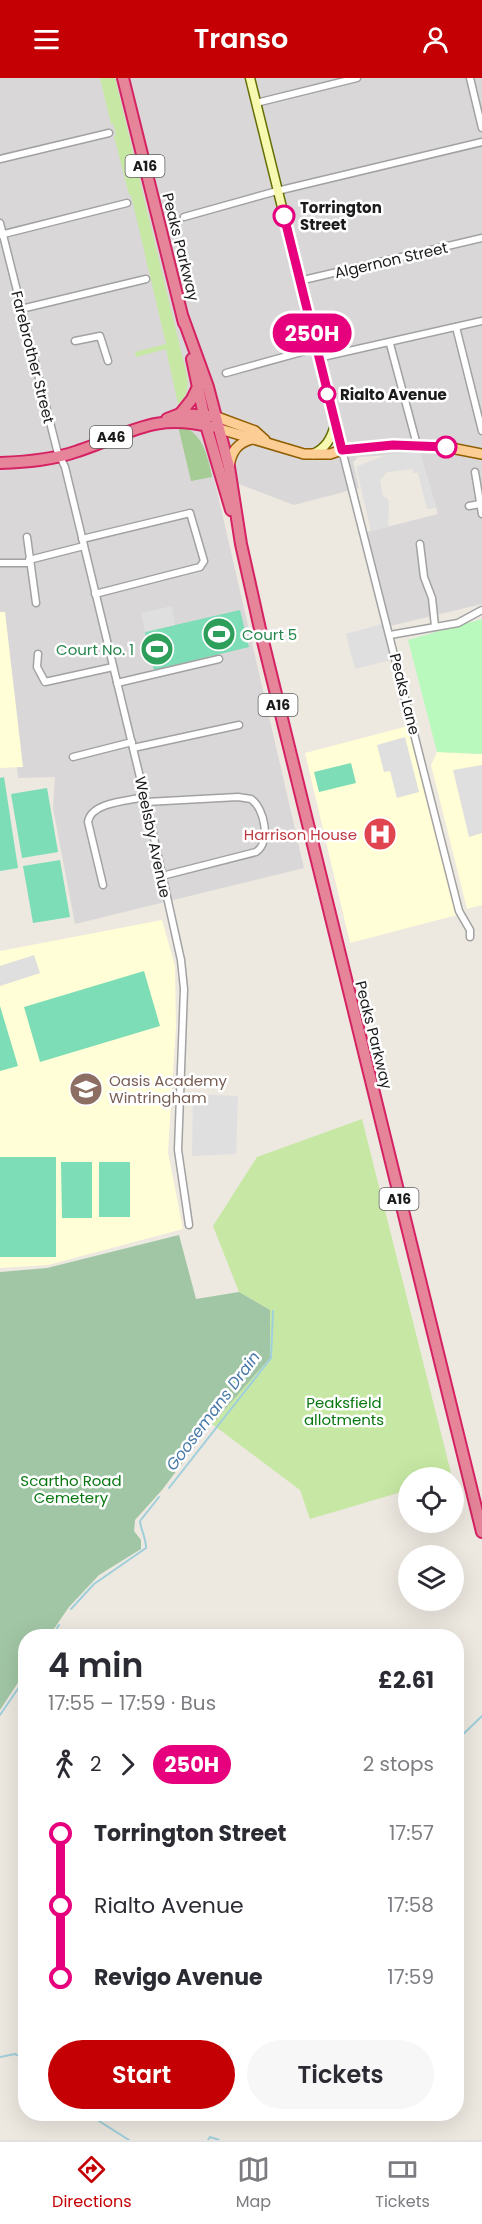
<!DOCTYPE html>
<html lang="en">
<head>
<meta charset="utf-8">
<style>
	body { margin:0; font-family:Poppins,sans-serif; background:#f7f7f7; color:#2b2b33; height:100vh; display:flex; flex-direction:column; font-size:22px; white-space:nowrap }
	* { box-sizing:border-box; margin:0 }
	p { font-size:20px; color:#7c7c81 }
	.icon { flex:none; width:33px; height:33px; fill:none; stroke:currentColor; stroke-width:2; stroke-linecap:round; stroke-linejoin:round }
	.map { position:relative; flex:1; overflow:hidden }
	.details { position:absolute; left:18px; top:1551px; width:446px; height:492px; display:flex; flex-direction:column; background:#fff; border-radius:24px; box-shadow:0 6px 24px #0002 }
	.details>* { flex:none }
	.badge { padding:0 12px; border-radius:20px; font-size:21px; line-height:39px }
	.controls { position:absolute; left:398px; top:1389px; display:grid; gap:12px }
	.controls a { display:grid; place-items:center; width:66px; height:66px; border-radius:50%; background:#fff; box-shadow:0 6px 24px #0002; font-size:30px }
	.map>.badge { position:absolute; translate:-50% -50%; box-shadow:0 0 0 3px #fff }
	.legs { display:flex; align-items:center; gap:9px; height:66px; padding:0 30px; font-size:20px }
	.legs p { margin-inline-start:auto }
	.head { display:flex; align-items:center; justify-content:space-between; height:102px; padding:0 30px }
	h1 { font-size:33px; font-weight:600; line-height:45px }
	.button { display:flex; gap:12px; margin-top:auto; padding:12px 30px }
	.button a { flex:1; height:69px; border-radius:36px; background:#c50004; color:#fff; font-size:24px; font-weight:600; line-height:69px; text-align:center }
	.button a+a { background:#f7f7f7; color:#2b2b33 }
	ul { padding:0 30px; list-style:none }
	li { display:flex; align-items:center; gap:21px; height:72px; font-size:22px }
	li i { display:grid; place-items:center; width:9px; height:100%; margin:0 8px; background:currentColor }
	li i::after { content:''; width:15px; height:15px; margin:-8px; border:4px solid; border-radius:50%; background:#fff }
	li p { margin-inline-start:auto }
	li:first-child i { background:linear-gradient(#0000 50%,currentColor 0) }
	li:last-child i { background:linear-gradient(currentColor 50%,#0000 0) }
	header { display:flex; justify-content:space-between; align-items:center; height:78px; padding:0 30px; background:#c50004; color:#fff; font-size:27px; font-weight:600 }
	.tabs { display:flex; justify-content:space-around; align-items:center; height:84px; border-top:2px solid #e1e1e2; background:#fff; font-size:16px; color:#7c7c81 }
	.tabs a { display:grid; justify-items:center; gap:3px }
	.tabs .selected { color:#c50004 }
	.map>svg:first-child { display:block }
	.residential { fill:#d9d7d7 }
	.education { fill:#fffed6 }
	.grass { fill:#c7e8a4 }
	.forest { fill:#a5cc94 }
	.cemetery { fill:#a1c6a5 }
	.park { fill:#baf9be }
	.pitch { fill:#7cddb6 }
	.parking { fill:#dfdfdf }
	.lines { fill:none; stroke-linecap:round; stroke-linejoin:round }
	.stream { stroke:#9fcfdb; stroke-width:2 }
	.street-casing { stroke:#a2a2a2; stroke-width:9 }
	.secondary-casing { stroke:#666f04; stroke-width:11 }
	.primary-casing { stroke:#915e00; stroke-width:12 }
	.highway-casing { stroke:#d52263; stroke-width:14 }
	.street { stroke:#fff; stroke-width:6 }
	.secondary { stroke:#f7f9b1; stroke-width:8 }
	.primary { stroke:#fcce95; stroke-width:9 }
	.highway { stroke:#e68599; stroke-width:10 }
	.line-1-casing { stroke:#fff; stroke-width:14 }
	.line-1 { stroke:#e6007e; stroke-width:9 }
	.stop-1-dot { fill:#fff; stroke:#e6007e; stroke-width:3 }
	.labels { text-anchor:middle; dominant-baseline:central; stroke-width:5; stroke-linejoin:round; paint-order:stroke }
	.shield { fill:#fff; stroke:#5f5f5f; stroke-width:1.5 }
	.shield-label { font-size:14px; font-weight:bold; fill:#1b1b1b }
	.stop-label { font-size:15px; font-weight:bold; fill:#1b1b1b; stroke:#fff; text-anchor:start }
	.street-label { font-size:15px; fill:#1b1b1b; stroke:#fff }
	.leisure-label { font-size:15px; fill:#27864d; stroke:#fff; text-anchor:start }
	.health-label { font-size:15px; fill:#be3a42; stroke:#fff; text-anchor:end }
	.education-label { font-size:15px; fill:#785e54; stroke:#fff; text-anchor:start }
	.park-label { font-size:15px; fill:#0a7711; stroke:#fff }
	.water-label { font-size:16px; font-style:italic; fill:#487aa9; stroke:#fff }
</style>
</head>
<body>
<header><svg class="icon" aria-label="menu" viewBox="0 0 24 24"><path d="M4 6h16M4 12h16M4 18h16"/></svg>Transo<svg class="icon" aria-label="person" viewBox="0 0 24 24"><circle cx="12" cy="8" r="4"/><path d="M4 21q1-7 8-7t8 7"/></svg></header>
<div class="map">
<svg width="482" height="2062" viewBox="0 0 482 2062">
	<rect width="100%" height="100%" fill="#ede8e0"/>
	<!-- residential -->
	<path class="residential" d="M0 0H482V526L390 548 367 454 438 436 420 375 358 379 353 384 359 410 294 427 213 396 304 790 75 846 53 730 55 699 18 700 5 534H0Z"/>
	<!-- education -->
	<g class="education">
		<path d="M0 534H5L23 689 0 690Z"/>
		<path d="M408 648 457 837 350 865 305 675Z"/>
		<path d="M437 674 482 676V827L467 831 431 687Z"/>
		<path d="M162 842 175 888 176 948 168 1074 183 1151 48 1187 0 1190V873Z"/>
	</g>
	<!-- grass -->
	<g class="grass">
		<path d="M100 0H115L182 277C186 294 194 313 178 326L166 271 136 279 135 274 166 266 131 117H129L114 58 116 57 113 45 111 46Z"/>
		<path d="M362 1041 452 1399 408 1400V1412L310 1441 300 1412 212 1346 270 1280V1232L239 1214 213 1148 257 1079Z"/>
	</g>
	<!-- forest -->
	<path class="forest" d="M178 348C202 351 208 379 212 399L191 403Z"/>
	<!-- cemetery -->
	<path class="cemetery" d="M179 1157 196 1221 239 1214 270 1232V1280L212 1346 162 1412 135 1442 134 1453 141 1462V1471L99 1497 69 1529 49 1558H26L25 1594 0 1632V1194L47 1190Z"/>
	<!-- park -->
	<path class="park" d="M482 541V676L437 674 408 562Z"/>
	<!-- pitch -->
	<g class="pitch">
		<path d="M240 532 249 569 154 592 145 554Z"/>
		<path d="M351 685 356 705 319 714 314 694Z"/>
		<path d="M4 699 18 790 0 793V700Z"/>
		<path d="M47 710 58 774 22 780 11 716Z"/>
		<path d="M60 782 70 839 33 845 23 788Z"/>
		<path d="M144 893 160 948 40 984 24 929Z"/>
		<path d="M0 928 18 988 0 993Z"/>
		<rect x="0" y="1079" width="56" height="100"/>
		<path d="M61 1084H92V1140H62Z"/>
		<rect x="99" y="1084" width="31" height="55"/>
	</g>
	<!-- parking -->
	<g class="parking">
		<path d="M420 375 436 430 427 431 418 395H413V391L387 394 380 402 383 419 387 420 389 424 388 449 371 453 356 389 388 376Z"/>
		<path d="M172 528 175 547 145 554 141 535Z"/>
		<path d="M382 546 391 582 355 591 346 556Z"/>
		<path d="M405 659 419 714 397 720 390 693 384 694 377 667Z"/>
		<path d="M482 687V755L469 759 453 692Z"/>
		<path d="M34 877 40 895 0 908V888Z"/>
		<path d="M193 1016 238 1018 236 1076 192 1078Z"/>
	</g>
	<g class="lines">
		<!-- stream -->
		<g class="stream">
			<path d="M169 1410 271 1280 273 1233"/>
			<path d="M71 1531 94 1506 146 1470C146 1459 141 1453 140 1443L159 1419"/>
			<path d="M52 1558 59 1547"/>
			<path d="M0 1637 26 1599"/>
			<path d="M456 1663 482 1638"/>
			<path d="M0 1979 15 1976 26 1981"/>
			<path d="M88 2036 129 2062"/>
			<path d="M208 2062 210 2059 219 2062"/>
		</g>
		<!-- street casing -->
		<g class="street-casing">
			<g id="street">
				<path d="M470 0 482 50"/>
				<path d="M256 25 357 0"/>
				<path d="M0 81 109 55"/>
				<path d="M184 139 277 113 482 64"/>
				<path d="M0 145 57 372 65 389 146 724 181 882 184 911 178 1072 189 1147"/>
				<path d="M0 157 127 125"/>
				<path d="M299 203 482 160"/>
				<path d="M21 231 146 201"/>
				<path d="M456 249 482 353"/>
				<path d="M75 263 100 258 108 283"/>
				<path d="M390 266 417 367"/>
				<path d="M318 280 482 243"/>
				<path d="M226 295 316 270"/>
				<path d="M342 372 459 833 470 852V859"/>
				<path d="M475 394 482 436"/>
				<path d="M469 428 480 426"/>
				<path d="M27 459 36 525"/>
				<path d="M82 461 190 435 204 483 200 489 95 516"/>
				<path d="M420 466 424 499 432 520 435 548"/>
				<path d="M29 482 84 468"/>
				<path d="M0 485H29"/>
				<path d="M390 557 458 545 482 532"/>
				<path d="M38 576 37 589 45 604 113 589"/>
				<path d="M117 605 219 581"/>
				<path d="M133 670 239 647"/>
				<path d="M73 679 132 664"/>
				<path d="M146 724 238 719 251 721C265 731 271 764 256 774L162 798"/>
				<path d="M103 807 88 744C91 724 128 723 145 719"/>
			</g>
		</g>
		<!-- secondary casing -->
		<g class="secondary-casing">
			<g id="secondary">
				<path d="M250 0 342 372"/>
				<path d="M313 376C326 370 331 361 335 347"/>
			</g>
		</g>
		<!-- primary casing -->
		<g class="primary-casing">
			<g id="primary">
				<path d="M217 339 255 353 265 362"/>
				<path d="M220 351 304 376H330L342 372 393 367 446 369 482 376"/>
				<path d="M229 389C231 374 237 365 252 361"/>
			</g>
		</g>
		<!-- highway casing -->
		<g class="highway-casing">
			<g id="highway">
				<path d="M123 0 184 245"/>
				<path d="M183 240 208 309 229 389 241 466 260 551 482 1454"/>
				<path d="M192 281 206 347 231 432"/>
				<path d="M180 336 192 321 198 309"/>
				<path d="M167 341 180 336 211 338"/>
				<path d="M0 385C26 384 53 382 78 373 130 356 153 334 212 349"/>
			</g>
		</g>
		<!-- street -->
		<use href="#street" class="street"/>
		<!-- secondary -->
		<use href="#secondary" class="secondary"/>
		<!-- primary -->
		<use href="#primary" class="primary"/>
		<!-- highway -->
		<use href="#highway" class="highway"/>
	</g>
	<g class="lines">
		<!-- line-1 casing -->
		<g class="line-1-casing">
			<path id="line-1" d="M284 138 342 372 393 367 446 369"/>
		</g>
		<!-- line-1 -->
		<use href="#line-1" class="line-1"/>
	</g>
	<!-- icons -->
	<defs>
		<g id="stadium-disc" transform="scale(1.725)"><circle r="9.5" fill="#2e9e5b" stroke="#fff"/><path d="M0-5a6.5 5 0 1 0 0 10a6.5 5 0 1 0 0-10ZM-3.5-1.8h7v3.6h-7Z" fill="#fff"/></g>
		<g id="hospital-disc" transform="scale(1.725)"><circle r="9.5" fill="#e0444e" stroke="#fff"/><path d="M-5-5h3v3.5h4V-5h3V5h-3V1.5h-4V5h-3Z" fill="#fff"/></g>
		<g id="school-disc" transform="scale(1.725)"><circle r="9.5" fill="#8d6e63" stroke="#fff"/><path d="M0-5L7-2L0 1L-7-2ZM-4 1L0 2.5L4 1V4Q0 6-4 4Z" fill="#fff"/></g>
	</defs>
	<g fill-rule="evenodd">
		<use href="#stadium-disc" x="219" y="556"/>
		<use href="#stadium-disc" x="157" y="571"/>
		<use href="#hospital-disc" x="380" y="756"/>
		<use href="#school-disc" x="86" y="1011"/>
	</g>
	<!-- markers -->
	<g class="stop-1-dot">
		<circle cx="284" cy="138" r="10"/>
		<circle cx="327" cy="316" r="8"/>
		<circle cx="446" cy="369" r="10"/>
	</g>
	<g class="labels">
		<!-- shield labels -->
		<g class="shield">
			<rect x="125.5" y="77" width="39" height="22" rx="4.5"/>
			<rect x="90" y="348" width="42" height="22" rx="4.5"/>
			<rect x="258.5" y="616" width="39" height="22" rx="4.5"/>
			<rect x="379.5" y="1110" width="39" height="22" rx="4.5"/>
		</g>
		<g class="shield-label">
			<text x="145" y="88">A16</text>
			<text x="111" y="359">A46</text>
			<text x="278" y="627">A16</text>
			<text x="399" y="1121">A16</text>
		</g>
		<!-- stop labels -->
		<g class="stop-label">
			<text x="300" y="129">Torrington<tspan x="300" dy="17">Street</tspan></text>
			<text x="340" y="316">Rialto Avenue</text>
		</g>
		<!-- street labels -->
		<g class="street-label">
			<text transform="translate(181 169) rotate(76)">Peaks Parkway</text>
			<text transform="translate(391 182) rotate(-13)">Algernon Street</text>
			<text transform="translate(33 279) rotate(76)">Farebrother Street</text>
			<text transform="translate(405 616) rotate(76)">Peaks Lane</text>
			<text transform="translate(153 759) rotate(78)">Weelsby Avenue</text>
			<text transform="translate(374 957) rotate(76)">Peaks Parkway</text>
		</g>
		<!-- leisure labels -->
		<g class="leisure-label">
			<text x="242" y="556">Court 5</text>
			<text x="134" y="571" text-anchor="end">Court No. 1</text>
		</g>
		<!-- health labels -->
		<g class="health-label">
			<text x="357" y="756">Harrison House</text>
		</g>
		<!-- education labels -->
		<g class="education-label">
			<text x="109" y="1002">Oasis Academy<tspan x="109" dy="17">Wintringham</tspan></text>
		</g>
		<!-- park labels -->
		<g class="park-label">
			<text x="344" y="1324">Peaksfield<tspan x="344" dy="17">allotments</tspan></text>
			<text x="71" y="1402">Scartho Road<tspan x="71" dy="17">Cemetery</tspan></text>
		</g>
		<!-- water labels -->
		<g class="water-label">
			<text transform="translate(213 1333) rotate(-53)">Goosemans Drain</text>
		</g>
	</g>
</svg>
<div class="controls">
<a><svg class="icon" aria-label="locate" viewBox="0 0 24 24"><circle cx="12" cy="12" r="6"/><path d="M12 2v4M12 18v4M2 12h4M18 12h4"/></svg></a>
<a><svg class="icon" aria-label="layers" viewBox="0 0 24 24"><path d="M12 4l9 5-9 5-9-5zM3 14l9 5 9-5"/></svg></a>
</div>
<b class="badge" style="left:312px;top:255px;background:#e6007e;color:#fff">250H</b>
<section class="details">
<div class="head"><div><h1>4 min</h1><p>17:55 – 17:59 · Bus</p></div><b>£2.61</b></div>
<div class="legs"><svg class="icon" aria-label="walk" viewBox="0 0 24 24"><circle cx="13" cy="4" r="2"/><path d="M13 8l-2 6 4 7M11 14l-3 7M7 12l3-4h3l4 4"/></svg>2<svg class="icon" aria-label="forward" viewBox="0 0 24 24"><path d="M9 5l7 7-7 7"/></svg><b class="badge" style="background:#e6007e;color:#fff">250H</b><p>2 stops</p></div>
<ul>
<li><i style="color:#e6007e"></i><b>Torrington Street</b><p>17:57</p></li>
<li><i style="color:#e6007e"></i><span>Rialto Avenue</span><p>17:58</p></li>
<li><i style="color:#e6007e"></i><b>Revigo Avenue</b><p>17:59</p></li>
</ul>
<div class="button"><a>Start</a><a>Tickets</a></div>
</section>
</div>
<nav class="tabs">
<a class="selected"><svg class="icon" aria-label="directions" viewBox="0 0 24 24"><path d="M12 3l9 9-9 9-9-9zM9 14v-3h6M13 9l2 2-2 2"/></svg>Directions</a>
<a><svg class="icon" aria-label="map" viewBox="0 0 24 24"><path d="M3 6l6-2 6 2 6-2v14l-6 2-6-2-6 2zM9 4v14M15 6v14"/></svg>Map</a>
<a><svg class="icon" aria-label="tickets" viewBox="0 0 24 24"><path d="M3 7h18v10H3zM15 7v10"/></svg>Tickets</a>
</nav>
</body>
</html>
